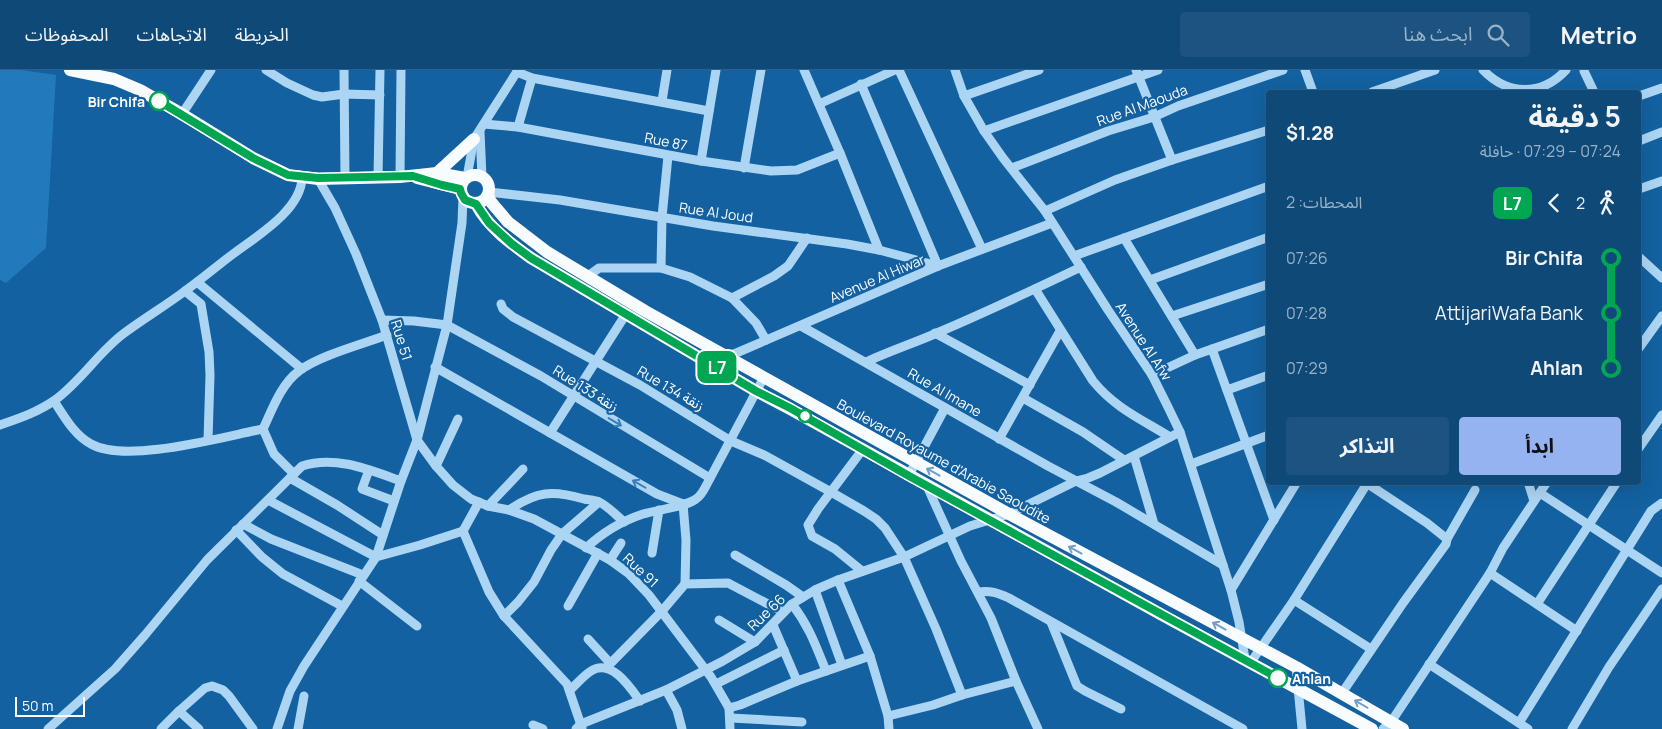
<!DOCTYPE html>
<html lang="ar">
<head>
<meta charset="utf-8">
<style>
	body { margin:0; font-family:Manrope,"Noto Sans Arabic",sans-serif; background:#1c5380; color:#f1f3f6; direction:rtl; height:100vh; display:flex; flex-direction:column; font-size:19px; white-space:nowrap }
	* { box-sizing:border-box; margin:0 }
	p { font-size:16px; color:#9bb2c6 }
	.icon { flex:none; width:28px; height:28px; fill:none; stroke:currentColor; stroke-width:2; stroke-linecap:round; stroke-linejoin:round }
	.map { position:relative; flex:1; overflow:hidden; direction:ltr }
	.sheet { position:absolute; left:1266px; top:20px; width:375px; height:395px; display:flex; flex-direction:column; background:#0e4978; border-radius:5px; box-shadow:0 5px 20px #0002,0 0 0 1px #2e618a; direction:rtl }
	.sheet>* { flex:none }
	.badge { padding:0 10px; border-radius:8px; font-size:18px; line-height:32px }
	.scale { position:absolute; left:15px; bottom:12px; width:70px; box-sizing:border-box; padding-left:5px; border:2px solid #fff; border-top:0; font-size:14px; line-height:18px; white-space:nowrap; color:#fff; -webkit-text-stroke:4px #1361a0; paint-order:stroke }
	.map>.badge { position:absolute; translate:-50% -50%; box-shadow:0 0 0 2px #fff }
	.legs { display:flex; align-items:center; gap:8px; height:55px; padding:0 20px; font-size:16px }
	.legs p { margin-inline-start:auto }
	.head { display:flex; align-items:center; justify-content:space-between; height:85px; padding:0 20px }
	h1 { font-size:28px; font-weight:700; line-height:38px }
	.button { display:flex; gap:10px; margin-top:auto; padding:10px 20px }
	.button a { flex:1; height:58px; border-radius:5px; background:#95b2f1; color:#111; font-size:20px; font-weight:700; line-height:58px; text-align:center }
	.button a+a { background:#1c5380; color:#f1f3f6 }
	ul { padding:0 20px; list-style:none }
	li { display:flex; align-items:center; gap:18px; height:55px; font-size:19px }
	li i { display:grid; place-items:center; width:8px; height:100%; margin:0 6px; background:currentColor }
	li i::after { content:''; width:12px; height:12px; margin:-6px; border:4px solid; border-radius:50%; background:#0e4978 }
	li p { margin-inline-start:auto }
	li:first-child i { background:linear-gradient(#0000 50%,currentColor 0) }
	li:last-child i { background:linear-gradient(currentColor 50%,#0000 0) }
	header { display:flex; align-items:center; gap:30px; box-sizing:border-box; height:70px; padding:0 25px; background:#0e4978; border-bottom:1px solid #2e618a }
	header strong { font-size:24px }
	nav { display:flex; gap:28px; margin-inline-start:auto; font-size:18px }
	.search { width:350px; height:45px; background:#1c5380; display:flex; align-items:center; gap:12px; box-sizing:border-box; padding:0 18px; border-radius:5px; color:#9bb2c6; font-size:19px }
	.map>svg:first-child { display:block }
	.green { fill:#227abd }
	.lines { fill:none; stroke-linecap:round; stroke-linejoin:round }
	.minor { stroke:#acd5f4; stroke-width:9 }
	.major { stroke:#f9fcff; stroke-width:12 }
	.oneway { stroke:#397eb5 }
	.oneway2 { stroke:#6f9fc6 }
	.line-1-casing { stroke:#fff; stroke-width:11 }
	.line-1 { stroke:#00a651; stroke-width:8 }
	.stop-1-dot { fill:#fff; stroke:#00a651; stroke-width:2.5 }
	.labels { text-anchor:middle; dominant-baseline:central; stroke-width:4.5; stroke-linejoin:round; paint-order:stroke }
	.stop-label { font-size:14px; font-weight:bold; fill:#fff; stroke:#1361a0; text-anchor:end }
	.street-label { font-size:14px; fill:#fff; stroke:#1361a0 }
</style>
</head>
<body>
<header>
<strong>Metrio</strong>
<div class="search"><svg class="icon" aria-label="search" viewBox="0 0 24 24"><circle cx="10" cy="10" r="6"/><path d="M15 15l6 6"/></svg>ابحث هنا</div>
<nav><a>الخريطة</a><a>الاتجاهات</a><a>المحفوظات</a></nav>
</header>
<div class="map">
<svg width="1662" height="659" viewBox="0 0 1662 659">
	<rect width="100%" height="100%" fill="#1361a0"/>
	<!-- green -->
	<path class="green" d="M0 0H21L56 5 46 178 6 213 0 210Z"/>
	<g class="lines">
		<!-- minor -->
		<g class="minor">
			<path d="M266 0 287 13 313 25 322 27 344 24 380 25"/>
			<path d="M344 0 345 108"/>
			<path d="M804 0 840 83 879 180"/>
			<path d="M899 0 982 179"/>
			<path d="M955 0 964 26 984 61 1003 88 1045 141 1108 240 1152 305 1168 337 1180 362 1231 520 1239 552 1245 589"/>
			<path d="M1136 0 1172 90"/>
			<path d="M1305 0 1313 22"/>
			<path d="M1483 0C1507 25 1541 27 1566 0"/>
			<path d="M1584 1 1594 22"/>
			<path d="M517 2 532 8 574 16 709 41"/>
			<path d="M861 14 938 196"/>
			<path d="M1372 22 1435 0"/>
			<path d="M964 26 1039 0"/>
			<path d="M1639 26 1662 18"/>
			<path d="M662 31 667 0"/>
			<path d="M819 34 895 0"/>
			<path d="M182 44 211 0"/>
			<path d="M484 54 518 57 701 91 771 101 797 100 840 83"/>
			<path d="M518 57 532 8"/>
			<path d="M984 61 1158 0"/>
			<path d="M480 62 482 107"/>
			<path d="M1639 71 1662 62"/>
			<path d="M701 91 716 0"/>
			<path d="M744 98 761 0"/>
			<path d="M1012 98 1108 61 1154 47 1178 36 1283 0"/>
			<path d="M378 107 380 0"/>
			<path d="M400 107 401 0"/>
			<path d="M467 107 474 69 518 0"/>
			<path d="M318 109 335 138 356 184 382 250 417 370 436 396 453 415 471 429 488 436 509 440 534 449 610 490 628 503 649 525 711 607 729 638 730 659"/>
			<path d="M1639 119 1662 111"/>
			<path d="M489 122 560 130 713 156 847 174 879 180 938 196"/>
			<path d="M1045 141 1115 110 1172 90 1269 60"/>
			<path d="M1124 168 1195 285"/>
			<path d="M1074 186 1269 116"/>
			<path d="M1639 187 1662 208"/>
			<path d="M661 198 662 147 668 86"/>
			<path d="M588 206 599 198H661L690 207 732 228 756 253 766 270"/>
			<path d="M1150 210 1269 167"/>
			<path d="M197 212 302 299"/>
			<path d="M1035 219 1093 311C1115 338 1141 349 1170 367"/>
			<path d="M185 221 201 234 209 282 210 305 208 370"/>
			<path d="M732 228 774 206 788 196 807 168"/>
			<path d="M501 234 503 239 513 247 640 315 731 371 764 385 831 422 864 441 876 449 885 458 904 487 936 559 962 625"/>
			<path d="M1172 246 1269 214"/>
			<path d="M382 250 414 251 447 255 541 306 710 408"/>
			<path d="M801 256 1048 396 1116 432 1223 495"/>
			<path d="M935 263 1030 315"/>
			<path d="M1639 278 1662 246"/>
			<path d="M1212 279 1274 450"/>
			<path d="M866 292C890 281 914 273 937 263 986 242 1033 220 1081 197"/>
			<path d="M435 297 657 424 683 434"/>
			<path d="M720 299 727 287 938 196 1052 153"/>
			<path d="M1152 305 1195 285 1269 259"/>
			<path d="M1227 320 1269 305"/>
			<path d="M1023 328 1083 362 1124 390"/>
			<path d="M54 331C64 346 74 365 91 374 126 394 222 367 263 359"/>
			<path d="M0 355C20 348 38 342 55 330 81 311 98 283 123 264 143 249 165 236 185 221 202 209 217 196 233 184 257 166 301 140 302 108"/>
			<path d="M550 363 626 244"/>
			<path d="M999 369 1060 261"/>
			<path d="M1639 378 1662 345"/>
			<path d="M1134 386 1154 454"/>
			<path d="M1191 394 1269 365"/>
			<path d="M436 396 458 349"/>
			<path d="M369 400 362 419 394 431"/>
			<path d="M294 404 274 384 263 359C272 340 281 314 299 301 318 286 363 274 387 265"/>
			<path d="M909 405 945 338"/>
			<path d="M290 408 337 435 383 465"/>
			<path d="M1528 412 1534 431"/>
			<path d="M926 414 961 491 991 548 1016 611 1038 659"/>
			<path d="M1368 414 1427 453 1447 469"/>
			<path d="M1540 423 1662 503"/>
			<path d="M268 430 376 487 420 475 463 461"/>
			<path d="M479 432 463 461 489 522 504 546 567 614 582 658"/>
			<path d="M683 434 686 470 685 514"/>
			<path d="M488 436 523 399"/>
			<path d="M509 440C537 421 552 420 584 429 589 430 595 430 599 432 608 436 617 446 624 452"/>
			<path d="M243 454 271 469 363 505"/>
			<path d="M236 460 262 487 283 504 342 536"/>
			<path d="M586 478C602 463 622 451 643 444 657 440 685 437 696 429 701 426 704 420 707 414L764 307"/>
			<path d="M652 483 659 440"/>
			<path d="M735 485 786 515 803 527"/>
			<path d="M610 490 621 473"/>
			<path d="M862 501 835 479 812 466 808 455 818 439 863 379"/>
			<path d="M1490 503 1577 561"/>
			<path d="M838 510 870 586 888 646 889 659"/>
			<path d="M359 511 417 556"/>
			<path d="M815 520 842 595"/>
			<path d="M1231 520 1297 412"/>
			<path d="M978 522C990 520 998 523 1009 528L1243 659"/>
			<path d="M1294 530 1371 579"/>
			<path d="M792 534C809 556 816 576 826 601"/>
			<path d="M1537 534 1617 412"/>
			<path d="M568 536 598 483"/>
			<path d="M504 546 518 532 534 512 551 480 562 464 599 432"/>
			<path d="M719 550 755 572"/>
			<path d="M1051 552 1077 616 1085 621 1121 639"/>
			<path d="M773 555 797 611"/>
			<path d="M588 569 610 593"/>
			<path d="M1251 592 1294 530 1368 412"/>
			<path d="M1429 594 1528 659"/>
			<path d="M1296 597 1302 659"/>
			<path d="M606 598 662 541 685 514 728 513 783 542"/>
			<path d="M716 614 784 580"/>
			<path d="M570 620C577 614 583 606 591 601 611 588 630 617 640 631"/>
			<path d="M666 620 677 640 682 659"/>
			<path d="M1342 623 1403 533 1446 474 1447 469 1475 420"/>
			<path d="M729 638 740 635 797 611 870 586"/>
			<path d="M179 641 199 659"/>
			<path d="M888 646 933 635 962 625 1016 611"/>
			<path d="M731 648 802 652"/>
			<path d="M1519 653 1651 441 1662 433"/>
			<path d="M533 655 543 659"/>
			<path d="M48 659 115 599 145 565 207 490 302 396C335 385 370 400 401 411"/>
			<path d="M161 659 179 641 205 618 212 616 223 620 229 626 253 659"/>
			<path d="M277 659 290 621 304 596 376 487 401 411 417 370 447 255 462 153 463 127"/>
			<path d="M298 659 304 626"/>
			<path d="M576 659 581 654 666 620 723 591 755 572 792 534 815 520 838 510 904 487 970 456 1009 444 1076 411 1088 408 1100 403 1180 362"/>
			<path d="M1383 659 1391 652 1490 503 1503 478 1547 412"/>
			<path d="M1572 659 1609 597 1662 519"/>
		</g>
		<!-- major -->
		<g class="major">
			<path d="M70 0 114 9 140 20 182 44 253 88 288 105 318 109 400 107 437 103 465 108"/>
			<path d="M437 103 474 69"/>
			<circle cx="475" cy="119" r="14"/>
			<path d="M417 108 460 119"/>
			<path d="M488 125 491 132 508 152 547 182 645 241 1009 444 1296 597 1403 659"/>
			<path d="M476 134C488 157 510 173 531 188L756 321 790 339 1164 546 1372 659"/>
		</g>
	</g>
	<!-- one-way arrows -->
	<defs><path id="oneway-shaft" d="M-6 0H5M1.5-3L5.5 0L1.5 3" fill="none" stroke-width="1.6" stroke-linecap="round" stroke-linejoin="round" transform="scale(1.25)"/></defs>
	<g class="oneway">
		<use href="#oneway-shaft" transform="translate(615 352) rotate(31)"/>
		<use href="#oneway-shaft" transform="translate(639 414) rotate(-150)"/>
	</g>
	<g class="oneway2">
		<use href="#oneway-shaft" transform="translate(933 402) rotate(-151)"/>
		<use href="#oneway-shaft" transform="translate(1075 480) rotate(-151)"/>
		<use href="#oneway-shaft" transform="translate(1219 556) rotate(-151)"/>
		<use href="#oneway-shaft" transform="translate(1361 634) rotate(-150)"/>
	</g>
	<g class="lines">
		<!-- line-1 casing -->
		<g class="line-1-casing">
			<path id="line-1" d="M159 31 253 88 288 105 318 108 413 106 442 115 460 119 461 123 465 130 476 134 489 153 512 174 531 188 756 321 790 338 909 406 1278 608"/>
		</g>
		<!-- line-1 -->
		<use href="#line-1" class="line-1"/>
	</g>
	<!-- markers -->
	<g class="stop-1-dot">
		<circle cx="159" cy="31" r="9"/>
		<circle cx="805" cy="346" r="6"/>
		<circle cx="1278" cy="608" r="9"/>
	</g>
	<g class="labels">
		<!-- stop labels -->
		<g class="stop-label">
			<text x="145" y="31">Bir Chifa</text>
			<text x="1292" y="608" text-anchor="start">Ahlan</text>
		</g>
		<!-- street labels -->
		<g class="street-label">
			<text transform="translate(1142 35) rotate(-20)">Rue Al Maouda</text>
			<text transform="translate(666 71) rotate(11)">Rue 87</text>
			<text transform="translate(716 142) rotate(8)">Rue Al Joud</text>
			<text transform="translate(877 208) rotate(-23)">Avenue Al Hiwar</text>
			<text transform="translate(402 270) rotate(73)">Rue 51</text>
			<text transform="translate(1144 271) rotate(57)">Avenue Al Afw</text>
			<text transform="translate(586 318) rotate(32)">Rue 133 زنقة</text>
			<text transform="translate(671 318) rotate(30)">Rue 134 زنقة</text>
			<text transform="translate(945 322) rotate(30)">Rue Al Imane</text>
			<text transform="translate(944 391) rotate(29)">Boulevard Royaume d'Arabie Saoudite</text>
			<text transform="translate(641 500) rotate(43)">Rue 91</text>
			<text transform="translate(766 542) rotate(-44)">Rue 66</text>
		</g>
	</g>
</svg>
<div class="scale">50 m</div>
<b class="badge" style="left:717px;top:297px;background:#00a651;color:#fff">L7</b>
<section class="sheet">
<div class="head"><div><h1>5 دقيقة</h1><p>07:24 – 07:29 · حافلة</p></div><b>$1.28</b></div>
<div class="legs"><svg class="icon" aria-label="walk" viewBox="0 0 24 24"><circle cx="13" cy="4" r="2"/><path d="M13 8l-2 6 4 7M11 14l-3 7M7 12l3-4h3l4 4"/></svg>2<svg class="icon" aria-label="back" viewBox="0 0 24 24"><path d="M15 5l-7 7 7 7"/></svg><b class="badge" style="background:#00a651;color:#fff">L7</b><p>المحطات: 2</p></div>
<ul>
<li><i style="color:#00a651"></i><b>Bir Chifa</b><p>07:26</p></li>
<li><i style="color:#00a651"></i><span>AttijariWafa Bank</span><p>07:28</p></li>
<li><i style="color:#00a651"></i><b>Ahlan</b><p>07:29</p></li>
</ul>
<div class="button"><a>ابدأ</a><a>التذاكر</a></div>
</section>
</div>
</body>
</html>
